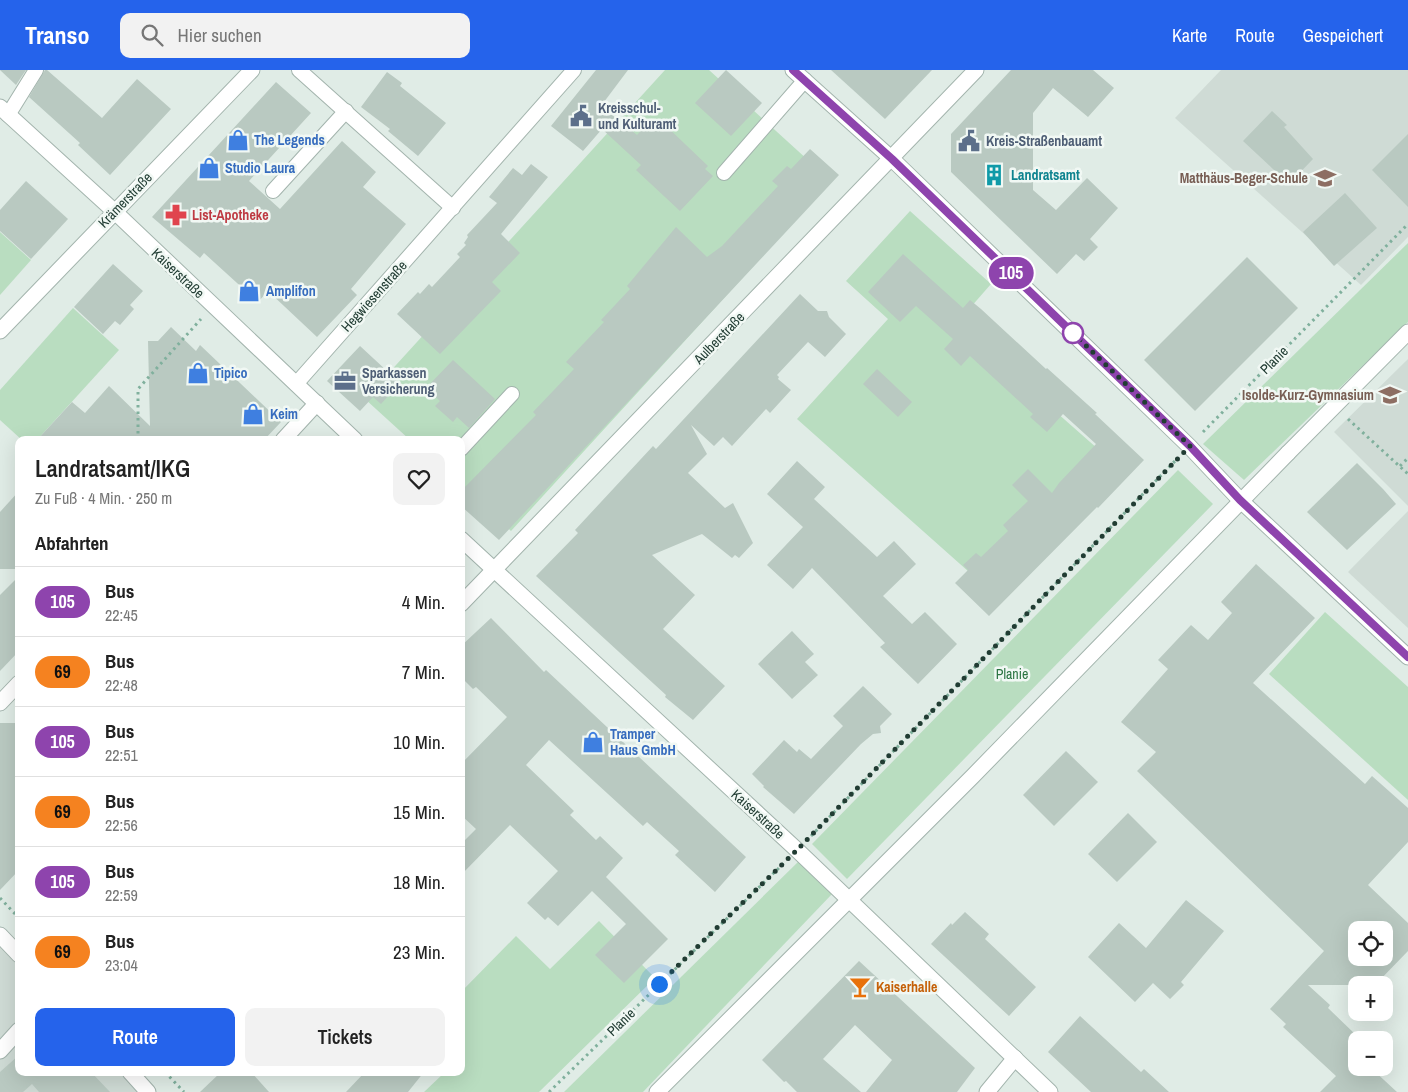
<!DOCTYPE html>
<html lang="de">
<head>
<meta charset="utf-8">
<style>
	body { margin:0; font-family:"Archivo Narrow",sans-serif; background:#f2f2f2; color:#222; height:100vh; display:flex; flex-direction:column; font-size:19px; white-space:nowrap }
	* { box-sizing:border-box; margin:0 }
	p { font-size:16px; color:#767676 }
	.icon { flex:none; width:28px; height:28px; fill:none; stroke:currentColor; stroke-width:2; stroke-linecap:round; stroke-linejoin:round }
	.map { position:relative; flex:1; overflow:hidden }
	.side { position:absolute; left:15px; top:366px; width:450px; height:640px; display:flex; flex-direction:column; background:#fff; border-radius:10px; box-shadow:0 5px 20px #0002 }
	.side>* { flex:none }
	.badge { padding:0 10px; border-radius:16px; font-size:18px; line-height:32px }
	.tools { position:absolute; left:1348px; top:851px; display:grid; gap:10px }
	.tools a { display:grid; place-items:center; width:45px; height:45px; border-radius:10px; background:#fff; box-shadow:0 5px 20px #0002; font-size:25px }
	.you { position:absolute; width:25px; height:25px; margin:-12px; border:4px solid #fff; border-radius:50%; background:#1a73e8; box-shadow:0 0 0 8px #1a73e833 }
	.map>.badge { position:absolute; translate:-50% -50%; box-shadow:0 0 0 2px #fff }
	h2 { padding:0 20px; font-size:19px; line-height:45px }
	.round { display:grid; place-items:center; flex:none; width:52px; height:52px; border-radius:10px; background:#f2f2f2 }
	.overview { display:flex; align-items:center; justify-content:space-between; height:85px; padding:0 20px }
	h1 { font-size:24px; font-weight:600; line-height:38px }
	.button { display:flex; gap:10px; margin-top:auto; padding:10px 20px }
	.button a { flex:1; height:58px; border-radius:10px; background:#2563eb; color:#fff; font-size:20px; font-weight:600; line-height:58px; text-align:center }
	.button a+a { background:#f2f2f2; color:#222 }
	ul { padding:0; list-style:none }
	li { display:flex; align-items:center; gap:15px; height:70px; padding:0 20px; border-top:1px solid #e0e0e0 }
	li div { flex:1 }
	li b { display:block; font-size:19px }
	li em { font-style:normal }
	li .badge { min-width:55px; font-weight:700; text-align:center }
	header { display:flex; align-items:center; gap:30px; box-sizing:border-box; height:70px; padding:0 25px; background:#2563eb; color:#fff }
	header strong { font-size:24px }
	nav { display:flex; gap:28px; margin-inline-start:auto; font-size:18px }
	.search { width:350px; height:45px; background:#f2f2f2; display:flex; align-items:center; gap:12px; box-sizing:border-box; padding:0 18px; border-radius:10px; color:#767676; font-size:19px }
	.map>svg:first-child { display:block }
	.built { fill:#cfdbd5 }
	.green { fill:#b9ddc0 }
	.building { fill:#b9c9c1; fill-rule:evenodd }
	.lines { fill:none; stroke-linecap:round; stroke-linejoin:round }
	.service-casing { stroke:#a3b4ad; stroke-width:16 }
	.pedestrian-casing { stroke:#a3b4ad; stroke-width:17 }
	.minor-casing { stroke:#a3b4ad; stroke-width:17 }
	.path { stroke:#80b09d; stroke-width:3; stroke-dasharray:2.5 4; stroke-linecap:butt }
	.service { stroke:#fff; stroke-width:14 }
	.pedestrian { stroke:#fff; stroke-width:15 }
	.minor { stroke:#fff; stroke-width:15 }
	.line-casing { stroke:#fff; stroke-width:11 }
	.line { stroke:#8e44ad; stroke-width:8 }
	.walk { stroke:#213c33; stroke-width:5; stroke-dasharray:0 9 }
	.stop-dot { fill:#fff; stroke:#8e44ad; stroke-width:2.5 }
	.labels { text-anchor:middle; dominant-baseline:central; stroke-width:5; stroke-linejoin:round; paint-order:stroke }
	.service-label { font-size:14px; font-weight:bold; fill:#4e5e75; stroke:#f1f8f4; text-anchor:start }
	.shop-label { font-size:14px; font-weight:bold; fill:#366cbe; stroke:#f1f8f4; text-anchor:start }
	.culture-label { font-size:14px; font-weight:bold; fill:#0d838f; stroke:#f1f8f4; text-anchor:start }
	.education-label { font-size:14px; font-weight:bold; fill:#785e54; stroke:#f1f8f4; text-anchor:end }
	.street-label { font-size:14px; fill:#213c33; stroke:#f1f8f4 }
	.health-label { font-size:14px; font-weight:bold; fill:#be3a42; stroke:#f1f8f4; text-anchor:start }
	.park-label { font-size:14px; fill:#2a7441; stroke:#f1f8f4 }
	.food-label { font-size:14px; font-weight:bold; fill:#c56008; stroke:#f1f8f4; text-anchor:start }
</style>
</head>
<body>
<header>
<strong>Transo</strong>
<div class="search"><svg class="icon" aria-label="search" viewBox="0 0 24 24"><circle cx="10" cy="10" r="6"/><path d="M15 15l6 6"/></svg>Hier suchen</div>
<nav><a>Karte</a><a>Route</a><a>Gespeichert</a></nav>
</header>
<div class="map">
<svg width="1408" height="1022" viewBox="0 0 1408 1022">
	<rect width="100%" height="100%" fill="#e0ece6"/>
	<!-- built -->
	<g class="built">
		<path d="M1221 0H1408V167L1361 215 1175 48Z"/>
		<path d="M1408 289V436L1334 362Z"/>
		<path d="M1408 441V558L1348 502Z"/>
		<path d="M0 869 19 888V1002L128 1003 146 1022H0Z"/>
	</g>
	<!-- green -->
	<g class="green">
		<path d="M665 0H709L831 111 511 461 461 416V370H410L365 329Z"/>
		<path d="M910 141 991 214 956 254 1115 394 996 526 797 349 888 249 846 211Z"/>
		<path d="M0 162 31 190 0 225Z"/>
		<path d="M1408 173V252L1244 410 1203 374Z"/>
		<path d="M73 238 119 280 37 370H22L0 350V320Z"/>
		<path d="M1178 400 1213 434 847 809 812 774Z"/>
		<path d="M1325 542 1408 617V730L1269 604Z"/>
		<path d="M799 791 833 823 643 1022H564Z"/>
		<path d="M599 851 655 908 539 1022H424L444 1003 461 1002 463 984 461 982V922L516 866 550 899Z"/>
	</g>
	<!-- building -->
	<g class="building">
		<path d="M0 0H26L16 15Z"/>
		<path d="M45 0H47L102 48 137 9 171 39 110 105 78 75 80 73 29 27Z"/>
		<path d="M596 0H628L601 36 637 65 652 49 660 56 663 53 708 96 705 99 713 106 680 141 636 100 641 95 602 59 583 81 551 56Z"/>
		<path d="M726 0 762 33 731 66 695 33Z"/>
		<path d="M831 0H932L885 49Z"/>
		<path d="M1011 0H1093L1114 18 1088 47 1053 18 1033 43V120L1056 140 1087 108 1118 138 1090 169 1098 177 1084 191 1076 184 1057 204 951 102V64Z"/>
		<path d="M387 2 402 13 400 16 446 53 418 86 388 61 390 59 361 37Z"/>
		<path d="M276 12 311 43 249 111 280 139 342 71 376 102 363 117 406 154 351 219 357 225 317 267 268 221 258 232 204 183 200 188 152 147Z"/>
		<path d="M1272 41 1287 55 1284 57 1313 89 1289 114 1243 71Z"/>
		<path d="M1408 64V137L1372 100Z"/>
		<path d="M810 79 839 105 499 470 461 436V421L536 345 533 342 574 299 566 292 604 252 601 250 630 219 627 216 676 157 707 187 722 176 778 116 772 111 787 96 791 99Z"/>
		<path d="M531 94 548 107 501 164 520 183 492 212 501 221 440 284 397 244 418 222 420 224 429 214 432 217 460 187 457 184 466 175 464 173 468 167 467 165 497 133 489 127 513 98 522 105Z"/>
		<path d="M26 111 68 149 31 189 0 161V140Z"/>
		<path d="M1345 123 1377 158 1334 196 1303 162Z"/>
		<path d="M903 184 963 238 970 230 981 239 1046 299 1047 298 1097 343 1095 344 1144 390 1098 438 1097 437 989 546 955 513 968 500 963 495 976 483 981 487 1008 461 1003 455 1028 431 1012 415 1028 399 1052 423 1059 413 1096 374 1063 344 1047 362 1030 347 1033 344 970 286 961 296 944 279 953 269 916 236 900 252 868 222Z"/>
		<path d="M1247 187 1298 238 1195 341 1144 290Z"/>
		<path d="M113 194 143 221 130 235 134 239 120 255 115 251 103 264 74 237Z"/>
		<path d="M800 224 818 241H827L829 247 846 264 825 287 808 272 777 305 779 307 778 309 791 320 770 343 766 339 732 376 723 367 714 376 691 355 707 384 688 403 725 438 733 433 753 473 739 488 735 485 732 488 702 464 652 485 695 525 663 559 725 616 693 650 665 627 666 625 536 506 578 463 575 460 653 376 656 379Z"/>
		<path d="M171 257 196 281 200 275 281 352 264 370H37L72 332 85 343 109 316 150 356 148 271H158Z"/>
		<path d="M360 276 400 313 381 334 373 327 360 341 327 311Z"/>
		<path d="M453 290 495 329 469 358 457 347 453 352 435 336 440 331 426 318Z"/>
		<path d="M877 299 912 332 898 347 863 314Z"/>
		<path d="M797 391 825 417 814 429 877 487 894 471 916 494 883 526 912 554 925 542 957 574 918 614 880 577 885 573 812 498 793 519 767 495 803 457 767 424Z"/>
		<path d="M1357 393 1383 419 1396 434 1347 480 1307 442Z"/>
		<path d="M19 421V499H0V442Z"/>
		<path d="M1256 494 1315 548 1253 613 1365 714 1372 706 1408 738V772L1368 815 1408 853V881L1375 915H1308L1330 935 1328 938 1356 965V998H1371L1397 1022H1320L1336 1006 1283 957 1286 954 1270 939 1324 881 1137 701 1156 682 1121 652 1168 599 1158 590 1191 555 1208 570 1232 543 1221 532ZM1356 860H1384V888H1356Z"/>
		<path d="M19 506V581L0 601V525Z"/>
		<path d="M491 548 544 602 546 600 746 787 715 822 675 785 679 781 647 752 643 756 549 670 526 695 574 741 570 745 596 770 600 766 623 788 606 807 668 869 624 913 595 885 626 854 592 821 558 856 548 847 545 850 527 833 558 801 510 755 461 805V774L476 759 461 745V694L507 647 476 617 473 619 461 607V576Z"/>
		<path d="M792 561 814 584 805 592 818 605 792 629 758 594Z"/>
		<path d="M863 616 892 644 880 656 881 663 873 664 861 674 794 744 763 717 764 716 752 704 784 670 797 682 799 679 811 689 843 656 833 646Z"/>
		<path d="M0 653H19V800L0 820Z"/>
		<path d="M1066 681 1098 712 1054 756 1023 725Z"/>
		<path d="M1128 743 1157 772 1117 812 1088 784Z"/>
		<path d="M1186 830 1224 861 1181 912 1184 915 1170 929 1153 913 1135 932 1088 887 1119 853 1146 878Z"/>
		<path d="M965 842 989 864 985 869 1036 917 1009 946 931 874 951 853 952 855Z"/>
		<path d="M859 891 975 998 957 1022H866L892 990 855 955 823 989 861 1022H797L786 1011 784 1012 762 990Z"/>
		<path d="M1080 946 1141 1002 1144 999 1169 1022H1091L1048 982Z"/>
		<path d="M19 985V1002H91L110 1022H39L32 1014 23 1022H0V1002Z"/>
		<path d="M221 1002H251L269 1022H200Z"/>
		<path d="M365 1002H424L408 1022H346Z"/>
	</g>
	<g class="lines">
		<!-- service casing -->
		<g class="service-casing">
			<g id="service">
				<path d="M299 0 453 138"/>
				<path d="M8 45 36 0"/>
				<path d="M724 103 805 10"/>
				<path d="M273 121 346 41"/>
				<path d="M296 314 574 0"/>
				<path d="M461 379 512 324"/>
			</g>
		</g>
		<!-- pedestrian casing -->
		<g class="pedestrian-casing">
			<g id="pedestrian">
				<path d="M283 370 317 333"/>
				<path d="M1288 383 1408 262"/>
				<path d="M0 633 19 613"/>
			</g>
		</g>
		<!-- minor casing -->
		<g class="minor-casing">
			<g id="minor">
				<path d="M793 0 892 89 1189 376 1240 430 1408 587"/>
				<path d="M0 37 114 141 355 370"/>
				<path d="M0 261 252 0"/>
				<path d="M461 469 797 780 1050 1022"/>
				<path d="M461 534 976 0"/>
				<path d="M0 865 19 885"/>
				<path d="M0 981 19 960"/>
				<path d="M130 1002 148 1022"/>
				<path d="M657 1022 973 706 1288 383"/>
				<path d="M987 1022 1015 988"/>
			</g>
		</g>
		<!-- path -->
		<g class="path">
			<path d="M1348 349 1408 404"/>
			<path d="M1203 362 1408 154"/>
			<path d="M138 370V319L201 249"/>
			<path d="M1400 396 1408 388"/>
			<path d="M811 766 1176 390"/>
			<path d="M0 828 19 848"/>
			<path d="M165 1002 184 1022"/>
			<path d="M549 1022 784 793"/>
		</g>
		<!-- service -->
		<use href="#service" class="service"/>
		<!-- pedestrian -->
		<use href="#pedestrian" class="pedestrian"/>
		<!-- minor -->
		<use href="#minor" class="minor"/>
	</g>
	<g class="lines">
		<!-- line casing -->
		<g class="line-casing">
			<path id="line" d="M793 0 892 89 1190 376 1240 430 1408 587"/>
		</g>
		<!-- line -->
		<use href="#line" class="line"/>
		<!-- walk -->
		<path class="walk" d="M659 914 797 780 1190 376 1073 263"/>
	</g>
	<!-- icons -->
	<defs>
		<g id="civic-bare" transform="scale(1.725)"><path d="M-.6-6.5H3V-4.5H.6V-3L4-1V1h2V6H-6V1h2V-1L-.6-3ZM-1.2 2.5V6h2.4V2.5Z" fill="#5c6f8a" stroke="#f1f8f4" stroke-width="2.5" paint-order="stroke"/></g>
		<g id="shop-bare" transform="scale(1.725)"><path d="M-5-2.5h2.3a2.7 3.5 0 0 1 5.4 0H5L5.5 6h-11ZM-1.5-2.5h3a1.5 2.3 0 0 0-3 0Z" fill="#3f7fe0" stroke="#f1f8f4" stroke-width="2.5" paint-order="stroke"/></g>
		<g id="building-bare" transform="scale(1.725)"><path d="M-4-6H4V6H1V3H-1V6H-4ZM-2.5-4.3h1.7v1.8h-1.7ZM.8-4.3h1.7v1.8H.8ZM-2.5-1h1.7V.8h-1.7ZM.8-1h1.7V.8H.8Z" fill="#0f9aa8" stroke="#f1f8f4" stroke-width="2.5" paint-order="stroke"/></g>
		<g id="school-bare" transform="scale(1.725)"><path d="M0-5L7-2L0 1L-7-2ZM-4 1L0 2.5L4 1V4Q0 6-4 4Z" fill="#8d6e63" stroke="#f1f8f4" stroke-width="2.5" paint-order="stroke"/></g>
		<g id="pharmacy-bare" transform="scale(1.725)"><path d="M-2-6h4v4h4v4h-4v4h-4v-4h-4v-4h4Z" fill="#e0444e" stroke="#f1f8f4" stroke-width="2.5" paint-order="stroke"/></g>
		<g id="office-bare" transform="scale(1.725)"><path d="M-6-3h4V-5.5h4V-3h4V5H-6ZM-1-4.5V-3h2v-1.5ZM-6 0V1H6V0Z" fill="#5c6f8a" stroke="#f1f8f4" stroke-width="2.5" paint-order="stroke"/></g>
		<g id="bar-bare" transform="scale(1.725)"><path d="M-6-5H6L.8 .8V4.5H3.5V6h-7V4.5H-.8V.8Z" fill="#e8710a" stroke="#f1f8f4" stroke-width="2.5" paint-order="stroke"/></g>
	</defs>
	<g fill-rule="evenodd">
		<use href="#civic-bare" x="581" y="46"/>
		<use href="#shop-bare" x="238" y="70"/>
		<use href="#civic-bare" x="969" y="71"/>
		<use href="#shop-bare" x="209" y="98"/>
		<use href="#building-bare" x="994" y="105"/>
		<use href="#school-bare" x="1325" y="108"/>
		<use href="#pharmacy-bare" x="176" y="145"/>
		<use href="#shop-bare" x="249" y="221"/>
		<use href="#shop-bare" x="198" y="303"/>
		<use href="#office-bare" x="345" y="311"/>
		<use href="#school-bare" x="1390" y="325"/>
		<use href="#shop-bare" x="253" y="344"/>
		<use href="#shop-bare" x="593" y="672"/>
		<use href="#bar-bare" x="860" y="917"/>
	</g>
	<!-- markers -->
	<circle class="stop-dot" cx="1073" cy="263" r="10"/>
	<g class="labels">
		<!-- service labels -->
		<g class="service-label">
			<text x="598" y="38">Kreisschul-<tspan x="598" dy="16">und Kulturamt</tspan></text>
			<text x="986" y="71">Kreis-Straßenbauamt</text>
			<text x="362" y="303">Sparkassen<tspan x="362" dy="16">Versicherung</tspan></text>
		</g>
		<!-- shop labels -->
		<g class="shop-label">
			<text x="254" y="70">The Legends</text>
			<text x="225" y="98">Studio Laura</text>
			<text x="266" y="221">Amplifon</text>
			<text x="214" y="303">Tipico</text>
			<text x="270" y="344">Keim</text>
			<text x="610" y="664">Tramper<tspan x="610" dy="16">Haus GmbH</tspan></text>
		</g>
		<!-- culture labels -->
		<g class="culture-label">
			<text x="1011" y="105">Landratsamt</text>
		</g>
		<!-- education labels -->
		<g class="education-label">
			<text x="1308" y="108">Matthäus-Beger-Schule</text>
			<text x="1374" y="325">Isolde-Kurz-Gymnasium</text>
		</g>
		<!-- street labels -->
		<g class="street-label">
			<text transform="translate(125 130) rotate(-46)">Krämerstraße</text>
			<text transform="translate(178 203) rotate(43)">Kaiserstraße</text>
			<text transform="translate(374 226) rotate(-48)">Hegwiesenstraße</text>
			<text transform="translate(719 268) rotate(-46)">Aulberstraße</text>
			<text transform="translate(1274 290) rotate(-45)">Planie</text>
			<text transform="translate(758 744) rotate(42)">Kaiserstraße</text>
			<text transform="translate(621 952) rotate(-44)">Planie</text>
		</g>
		<!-- health labels -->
		<g class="health-label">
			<text x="192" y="145">List-Apotheke</text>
		</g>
		<!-- park labels -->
		<g class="park-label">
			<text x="1012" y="604">Planie</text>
		</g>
		<!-- food labels -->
		<g class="food-label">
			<text x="876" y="917">Kaiserhalle</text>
		</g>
	</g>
</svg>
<div class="tools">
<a><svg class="icon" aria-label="locate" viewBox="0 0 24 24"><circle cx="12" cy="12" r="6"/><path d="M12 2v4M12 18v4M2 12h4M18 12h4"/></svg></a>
<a>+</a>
<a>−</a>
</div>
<div class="you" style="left:659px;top:914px"></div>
<b class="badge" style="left:1011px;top:203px;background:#8e44ad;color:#fff">105</b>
<section class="side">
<div class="overview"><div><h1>Landratsamt/IKG</h1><p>Zu Fuß · 4 Min. · 250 m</p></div><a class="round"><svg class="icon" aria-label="heart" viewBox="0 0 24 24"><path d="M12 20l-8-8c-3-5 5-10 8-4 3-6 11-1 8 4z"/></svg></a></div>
<h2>Abfahrten</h2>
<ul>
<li><span class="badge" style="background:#8e44ad;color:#fff">105</span><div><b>Bus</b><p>22:45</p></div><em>4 Min.</em></li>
<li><span class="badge" style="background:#f58220;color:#111">69</span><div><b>Bus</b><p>22:48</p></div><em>7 Min.</em></li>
<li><span class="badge" style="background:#8e44ad;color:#fff">105</span><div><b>Bus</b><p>22:51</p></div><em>10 Min.</em></li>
<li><span class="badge" style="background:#f58220;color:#111">69</span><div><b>Bus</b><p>22:56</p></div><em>15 Min.</em></li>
<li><span class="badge" style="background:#8e44ad;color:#fff">105</span><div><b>Bus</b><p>22:59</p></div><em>18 Min.</em></li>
<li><span class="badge" style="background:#f58220;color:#111">69</span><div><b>Bus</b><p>23:04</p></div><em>23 Min.</em></li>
</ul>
<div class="button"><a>Route</a><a>Tickets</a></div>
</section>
</div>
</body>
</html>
